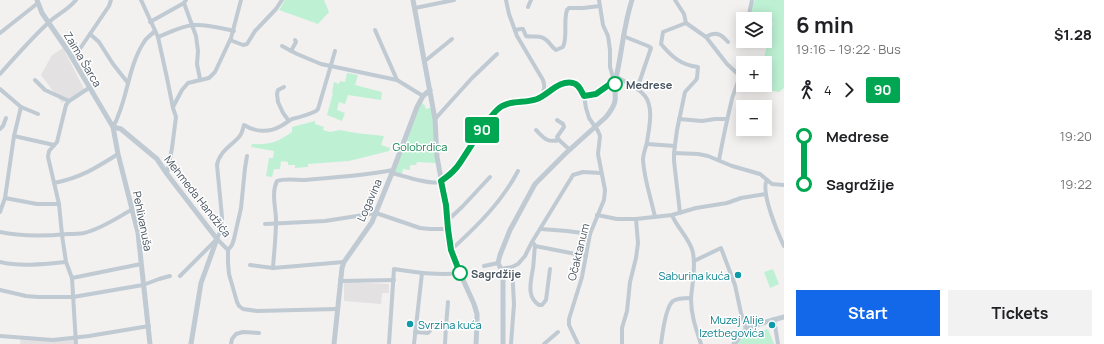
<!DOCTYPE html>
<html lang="en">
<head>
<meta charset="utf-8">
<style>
	body { margin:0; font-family:Manrope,sans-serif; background:#f2f2f2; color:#202124; height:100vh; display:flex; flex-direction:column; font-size:15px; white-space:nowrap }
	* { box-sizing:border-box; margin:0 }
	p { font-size:13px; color:#757577 }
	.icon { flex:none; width:22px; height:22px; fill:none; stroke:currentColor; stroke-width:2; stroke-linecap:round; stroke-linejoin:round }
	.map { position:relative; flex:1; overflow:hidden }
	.drawer { display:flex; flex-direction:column; background:#fff; width:320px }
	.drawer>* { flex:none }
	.badge { padding:0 8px; border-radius:3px; font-size:14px; line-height:26px }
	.controls { position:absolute; left:736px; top:12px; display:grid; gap:8px }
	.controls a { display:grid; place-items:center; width:36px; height:36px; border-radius:0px; background:#fff; box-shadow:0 2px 10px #0003; font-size:20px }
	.map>.badge { position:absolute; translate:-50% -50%; box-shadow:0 0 0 2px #fff }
	.legs { display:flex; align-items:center; gap:6px; height:44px; padding:0 12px; font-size:13px }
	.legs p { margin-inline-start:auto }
	.summary { display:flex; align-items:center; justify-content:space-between; height:68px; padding:0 12px }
	h1 { font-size:22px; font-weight:700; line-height:30px }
	.action { display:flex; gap:8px; margin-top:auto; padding:8px 12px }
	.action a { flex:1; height:46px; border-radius:0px; background:#1368ea; color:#fff; font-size:16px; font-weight:700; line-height:46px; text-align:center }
	.action a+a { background:#f2f2f2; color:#202124 }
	ul { padding:0 12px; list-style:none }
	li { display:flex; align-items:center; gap:14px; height:48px; font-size:15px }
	li i { display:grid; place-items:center; width:6px; height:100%; margin:0 5px; background:currentColor }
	li i::after { content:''; width:10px; height:10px; margin:-5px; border:3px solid; border-radius:50%; background:#fff }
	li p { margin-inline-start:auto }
	li:first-child i { background:linear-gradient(#0000 50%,currentColor 0) }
	li:last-child i { background:linear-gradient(currentColor 50%,#0000 0) }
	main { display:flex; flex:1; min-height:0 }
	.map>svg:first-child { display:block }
	.education { fill:#e4e1e2 }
	.green { fill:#bef1d4 }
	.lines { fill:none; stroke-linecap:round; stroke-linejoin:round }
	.minor { stroke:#c0cad2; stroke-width:4 }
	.tertiary { stroke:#c0cad2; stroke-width:5 }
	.line-1-casing { stroke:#fff; stroke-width:9 }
	.line-1 { stroke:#00a651; stroke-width:6 }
	.stop-1-dot { fill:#fff; stroke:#00a651; stroke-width:2 }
	.culture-dot { fill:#0f9aa8; stroke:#fff; stroke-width:1.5 }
	.labels { text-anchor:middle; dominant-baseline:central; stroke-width:3; stroke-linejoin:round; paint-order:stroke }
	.street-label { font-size:11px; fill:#47535f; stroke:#fff }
	.stop-label { font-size:11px; font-weight:bold; fill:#47535f; stroke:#fff; text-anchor:start }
	.park-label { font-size:11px; fill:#148451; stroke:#fff }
	.culture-label { font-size:11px; fill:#0d838f; stroke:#fff; text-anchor:end }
</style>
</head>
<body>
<main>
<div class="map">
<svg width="784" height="344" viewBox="0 0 784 344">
	<rect width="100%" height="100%" fill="#f3f0f0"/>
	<!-- education -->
	<g class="education">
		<path d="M63 48 84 89 62 103 41 75 52 55Z"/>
		<path d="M344 282 389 284V293H382L381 304 344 301Z"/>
		<path d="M21 338 75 339 76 344H20Z"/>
	</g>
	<!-- green -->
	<g class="green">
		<path d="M285 0H324L329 12 318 24 279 10Z"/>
		<path d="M755 0H784V88L779 92 755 88 756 85H765V72L770 69 768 62 763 61 773 23 765 22V19H750L752 6Z"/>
		<path d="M347 73 358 75 355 85 382 92 381 100 348 95 345 104 339 102 337 110 345 113 342 121 327 115 333 93H332L334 82 339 84 340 81 345 82Z"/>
		<path d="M422 101 423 105 424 104 426 109 432 107 436 163 417 162 416 165H410V170L403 169 402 174 395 172 414 118Z"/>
		<path d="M315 121V124L324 127 323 130 330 132 340 130 356 133 384 136 381 145 390 148 389 151 349 161 308 164V167L295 168V165H288V162L281 161 280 169H274L272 177 266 176 269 158H273L274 151 251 147 252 144C269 145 278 142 292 132V127Z"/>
		<path d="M773 269 779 284 770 288 764 272Z"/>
		<path d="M768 329 774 344H737C748 332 753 333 768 329Z"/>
	</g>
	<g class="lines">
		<!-- minor -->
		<g class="minor">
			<path d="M141 0 158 37 167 78 173 108 176 117 172 148 167 174"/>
			<path d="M506 0 509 14 517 36 543 80C545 86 545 90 541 95"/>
			<path d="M675 0 684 14 686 23"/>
			<path d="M184 3 196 36 198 51 197 64 200 79"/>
			<path d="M528 7 531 0"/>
			<path d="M415 8 454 0"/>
			<path d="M748 19 752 0"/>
			<path d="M150 22 184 3 186 0"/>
			<path d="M686 23 706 37 727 64 739 75C739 83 734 91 732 99 727 119 723 139 719 160"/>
			<path d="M375 30 397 80"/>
			<path d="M515 30 521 29H523L526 36C532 38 539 34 545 39 550 42 551 47 556 50L563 47C568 36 563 22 567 10L569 8H583L600 6"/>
			<path d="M0 33 38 3"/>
			<path d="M90 34 99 42 113 64 128 83"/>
			<path d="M623 36 648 46 651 48 637 89"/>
			<path d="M158 37C168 33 182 26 193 25 207 24 221 28 234 31"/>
			<path d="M706 37C716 31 721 34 728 42"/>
			<path d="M230 40 243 45 247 44 255 31 276 9 282 0"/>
			<path d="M282 46 297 54 321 64 397 80 423 96"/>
			<path d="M291 51 296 42 295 40"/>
			<path d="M73 59 109 6 111 0"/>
			<path d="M425 61 452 39"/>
			<path d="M0 74C15 57 30 40 47 24 56 15 68 10 76 0"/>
			<path d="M617 77C626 82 638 87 645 96 654 108 649 128 647 142 646 147 643 154 643 160 644 179 651 198 655 217"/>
			<path d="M35 80 45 90 69 101"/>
			<path d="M284 87 278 90 277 94 278 102 283 113 289 121"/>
			<path d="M0 89 21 107 38 114"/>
			<path d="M173 107 182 90 188 83 209 78 215 72 231 38 241 0"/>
			<path d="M435 119 472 78 497 54"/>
			<path d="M679 119 702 121 715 119H727"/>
			<path d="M557 120 563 124 564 127 557 137 559 140 570 150"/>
			<path d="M113 127C128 101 127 68 144 42 146 38 151 35 155 31"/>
			<path d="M0 129 3 126 6 118"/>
			<path d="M536 130C544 138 547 143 559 140"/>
			<path d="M14 136 54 145"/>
			<path d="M647 144 675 146"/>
			<path d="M674 153 698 154 708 156 732 166 760 174 772 184 784 185"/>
			<path d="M392 173C404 176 429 185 440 182 455 176 471 145 480 132 485 124 491 117 497 110 508 98 526 105 540 97 558 87 571 70 584 96L596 94 609 84H615L610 67V50L608 36 603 25 599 0"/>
			<path d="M767 180C760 191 778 234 784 246"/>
			<path d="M54 183C80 178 96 168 118 154"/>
			<path d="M5 198 37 204H59"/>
			<path d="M0 212 5 198 14 136 21 107"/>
			<path d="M680 213 674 161V153L677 130 685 92 696 80 697 78 698 67C681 65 672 57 661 44L663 32 686 23"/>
			<path d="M597 215 617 219H636L672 215 696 208 727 203 741 198 766 194"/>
			<path d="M672 215C677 228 691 240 693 253 696 268 692 284 691 299 691 315 696 329 701 344"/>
			<path d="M447 221 462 207 490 177"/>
			<path d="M265 224 325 221 376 213 420 228 430 229H447"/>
			<path d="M541 229 567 231 590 234"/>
			<path d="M0 232C22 237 46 236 68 234 73 234 79 234 84 233 101 229 117 218 131 210"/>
			<path d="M217 239 228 250"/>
			<path d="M534 244 535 246 586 256"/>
			<path d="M535 246C534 253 534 261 533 268 531 281 526 297 539 305H542L546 300 550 269"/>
			<path d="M228 250V263L229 274 237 302 239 306 243 309 257 311 337 309"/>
			<path d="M228 250 232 245 234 239 241 208 245 168 247 156"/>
			<path d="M451 250C477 226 501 203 518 171"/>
			<path d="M694 261 721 248 735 285 741 313 746 329"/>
			<path d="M0 262C20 267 46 264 66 262"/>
			<path d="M250 265 273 268 344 262"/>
			<path d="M484 266 498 263"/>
			<path d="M273 268C274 252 276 237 276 221 276 208 271 193 277 181 285 178 296 180 305 180 334 177 364 176 393 170"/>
			<path d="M501 269 512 267 518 264 525 256 532 242 573 175 583 172 601 173"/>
			<path d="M180 276 217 239 222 227V217L217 165C219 152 231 146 239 137 242 134 243 129 244 125 255 132 269 133 281 126 285 124 288 121 292 119 300 117 308 115 316 111L318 109 331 65 335 51"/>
			<path d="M72 278 141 264"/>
			<path d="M340 281 394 280"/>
			<path d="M0 290 26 296 38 297H73L143 285 159 279 170 276"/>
			<path d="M774 319 778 344"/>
			<path d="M446 326 448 302"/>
			<path d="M415 332 428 333C432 330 431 326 434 324L446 326 445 344"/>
			<path d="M0 336 53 340 89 336 149 326"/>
			<path d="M76 344 72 278 66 262 62 235 59 204 48 157 49 151 57 142 66 105 69 101 89 88"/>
			<path d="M231 344 232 339 236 334 243 332 259 333"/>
			<path d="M389 344 394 269C416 272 438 276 460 273"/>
			<path d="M414 344 422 273"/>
			<path d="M511 344 514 304 512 267"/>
			<path d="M544 344 558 332"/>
			<path d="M578 344 569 325V319L582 277 590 234 604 200 605 190 598 154 600 136 598 131 589 118 586 108 584 96"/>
			<path d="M622 344V328L627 311 630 282 636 258 638 243 636 219"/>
			<path d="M661 344C662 336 666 306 673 301 677 298 686 298 691 298"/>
		</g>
		<!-- tertiary -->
		<g class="tertiary">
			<path d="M37 0 42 13 68 51 113 127 118 154 138 233 150 344"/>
			<path d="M413 0 435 119 437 157 446 205 447 229 451 250 460 273 474 304 477 314V324L476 344"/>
			<path d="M113 127 121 129 157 159 167 174 217 239 201 283 191 344"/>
			<path d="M334 344 342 268 344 262 372 222 392 173 417 107 423 96 430 90"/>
			<path d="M503 344V276L501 269 498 263 500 255 510 230 535 184 566 153 606 117C610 112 614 107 615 101 616 95 614 88 615 82 622 55 623 27 632 0"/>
			<path d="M734 344 746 329 752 326 784 317"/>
		</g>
	</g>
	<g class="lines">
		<!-- line-1 casing -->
		<g class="line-1-casing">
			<path id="line-1" d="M460 273 451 250 448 229 446 205 441 181C447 177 452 173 457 167 461 162 465 155 469 149 477 136 486 121 497 110 508 99 524 104 537 99 549 94 559 80 573 83 579 84 581 91 584 96L596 94 610 84H615"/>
		</g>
		<!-- line-1 -->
		<use href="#line-1" class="line-1"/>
	</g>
	<!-- markers -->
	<g class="stop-1-dot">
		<circle cx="615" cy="84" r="7"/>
		<circle cx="460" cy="273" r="7"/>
	</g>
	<g class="culture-dot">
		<circle cx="738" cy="275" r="4"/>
		<circle cx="410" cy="324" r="4"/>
		<circle cx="772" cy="325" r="4"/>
	</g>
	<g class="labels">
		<!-- street labels -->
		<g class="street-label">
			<text transform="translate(83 59) rotate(59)">Zaima Šarca</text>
			<text transform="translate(198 196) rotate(52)">Mehmeda Handžića</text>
			<text transform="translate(369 200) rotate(-66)">Logavina</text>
			<text transform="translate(143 221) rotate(79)">Pehlivanuša</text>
			<text transform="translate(578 252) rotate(-76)">Očaktanum</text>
		</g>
		<!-- stop labels -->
		<g class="stop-label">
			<text x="626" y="84">Medrese</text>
			<text x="471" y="273">Sagrdžije</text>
		</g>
		<!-- park labels -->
		<g class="park-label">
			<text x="420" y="146">Golobrdica</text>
		</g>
		<!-- culture labels -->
		<g class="culture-label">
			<text x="730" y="275">Saburina kuća</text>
			<text x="764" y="319">Muzej Alije<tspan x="764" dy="13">Izetbegovića</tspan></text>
			<text x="418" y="324" text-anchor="start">Svrzina kuća</text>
		</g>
	</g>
</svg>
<div class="controls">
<a><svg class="icon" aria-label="layers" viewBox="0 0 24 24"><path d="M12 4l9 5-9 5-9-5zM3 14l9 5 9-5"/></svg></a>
<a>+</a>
<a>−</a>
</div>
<b class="badge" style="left:482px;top:130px;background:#00a651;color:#fff">90</b>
</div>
<section class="drawer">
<div class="summary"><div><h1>6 min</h1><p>19:16 – 19:22 · Bus</p></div><b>$1.28</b></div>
<div class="legs"><svg class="icon" aria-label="walk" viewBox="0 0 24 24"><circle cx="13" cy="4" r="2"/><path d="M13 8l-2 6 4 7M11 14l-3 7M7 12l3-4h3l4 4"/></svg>4<svg class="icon" aria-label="forward" viewBox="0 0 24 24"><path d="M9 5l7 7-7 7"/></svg><b class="badge" style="background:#00a651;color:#fff">90</b></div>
<ul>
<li><i style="color:#00a651"></i><b>Medrese</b><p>19:20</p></li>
<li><i style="color:#00a651"></i><b>Sagrdžije</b><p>19:22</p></li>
</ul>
<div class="action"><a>Start</a><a>Tickets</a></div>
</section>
</main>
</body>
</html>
